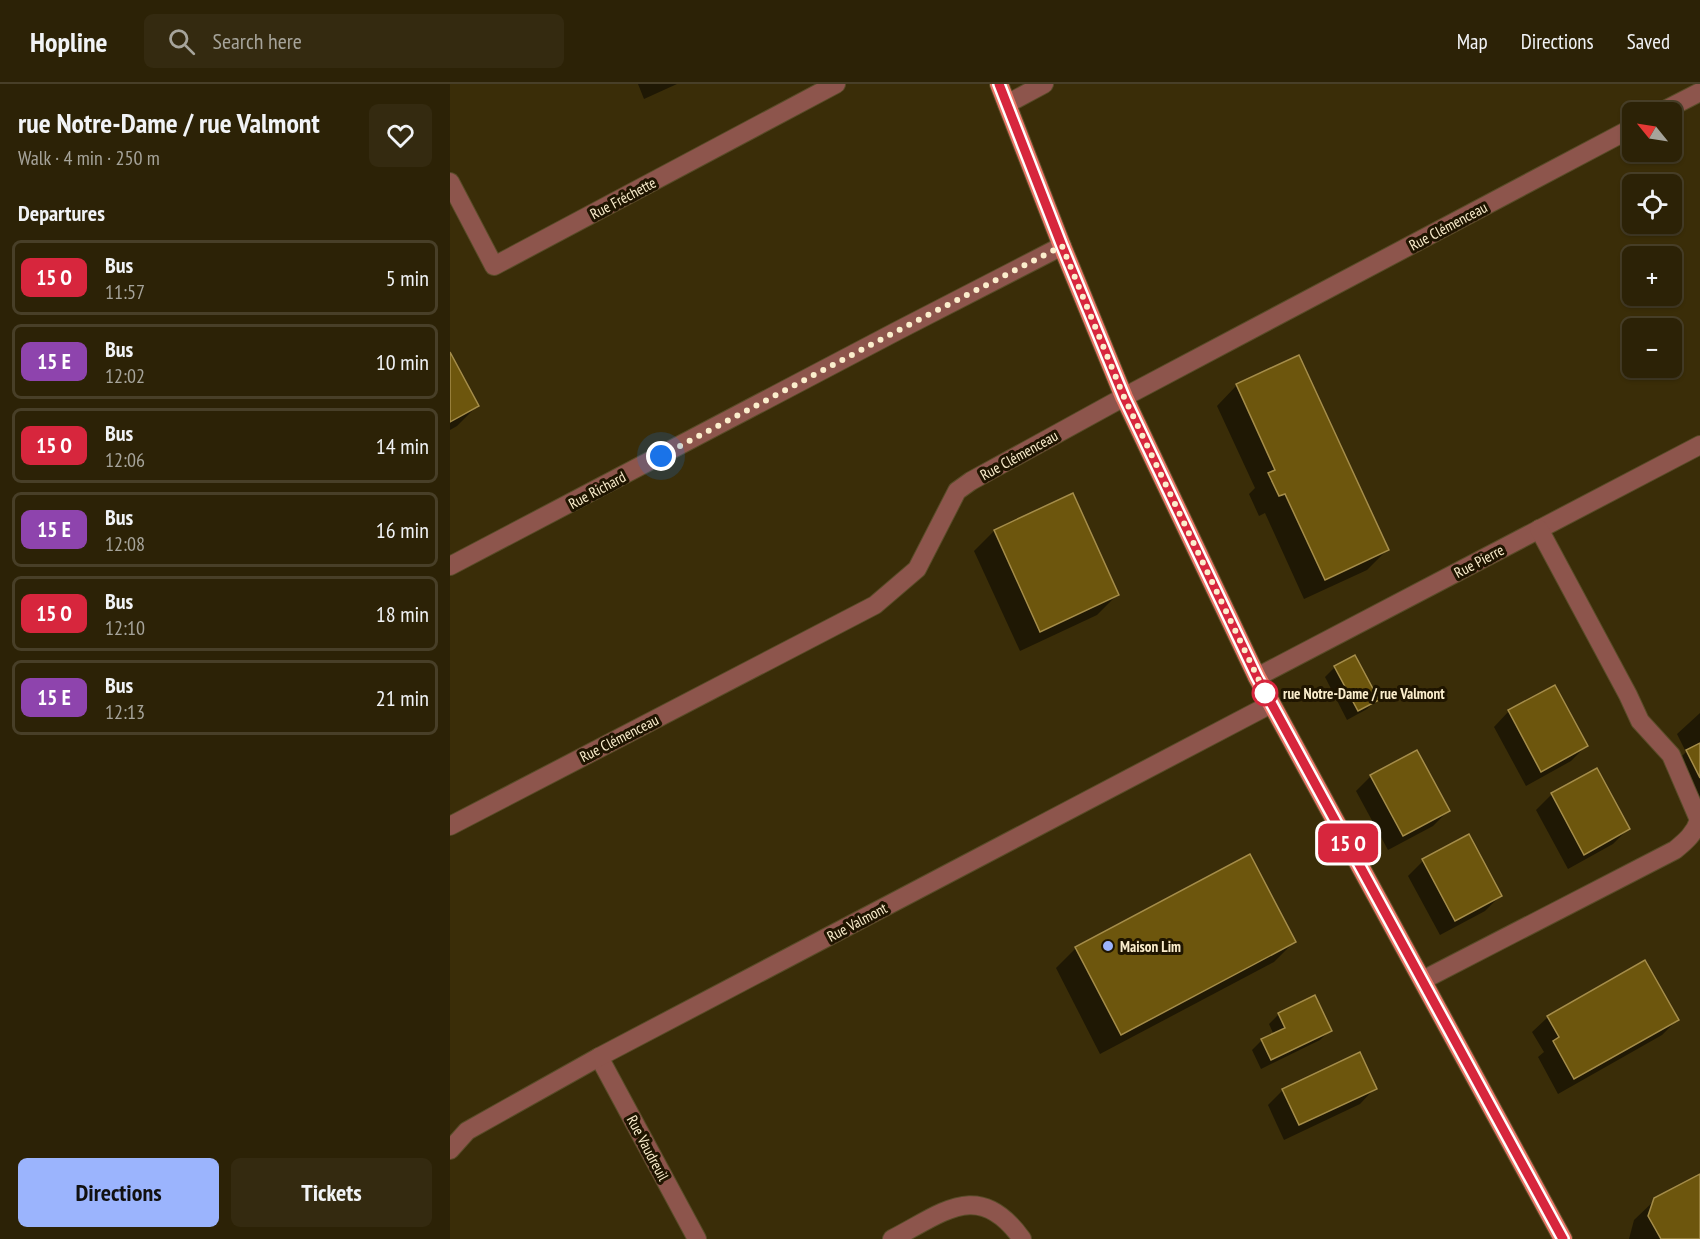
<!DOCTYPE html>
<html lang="en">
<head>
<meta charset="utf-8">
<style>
	body { margin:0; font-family:"PT Sans Narrow",sans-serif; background:#342a10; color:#f1f3f6; height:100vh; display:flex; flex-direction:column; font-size:22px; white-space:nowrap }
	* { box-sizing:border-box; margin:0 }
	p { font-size:20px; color:#a6a49b }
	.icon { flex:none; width:33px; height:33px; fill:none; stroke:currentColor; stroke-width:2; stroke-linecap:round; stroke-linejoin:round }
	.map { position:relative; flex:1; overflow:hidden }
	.sheet { display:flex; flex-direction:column; background:#2c2206; width:450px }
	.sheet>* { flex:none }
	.badge { padding:0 12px; border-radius:9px; font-size:21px; line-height:39px }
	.needle { width:39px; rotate:300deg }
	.tools { position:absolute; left:1172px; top:18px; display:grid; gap:12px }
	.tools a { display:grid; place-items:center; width:60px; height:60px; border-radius:9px; background:#2c2206; box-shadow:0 2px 4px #0004,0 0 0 2px #483f28; font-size:30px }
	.you { position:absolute; width:30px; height:30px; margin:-15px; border:4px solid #fff; border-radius:50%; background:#1a73e8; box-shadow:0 0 0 9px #1a73e833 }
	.map>.badge { position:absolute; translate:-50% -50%; box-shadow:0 0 0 3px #fff }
	h2 { padding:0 18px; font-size:22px; line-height:54px }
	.round { display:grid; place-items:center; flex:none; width:63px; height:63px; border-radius:9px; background:#342a10 }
	.headline { display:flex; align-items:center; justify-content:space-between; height:102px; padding:0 18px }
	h1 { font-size:28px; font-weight:700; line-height:45px }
	.primary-button { display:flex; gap:12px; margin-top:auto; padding:12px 18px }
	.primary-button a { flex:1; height:69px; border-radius:9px; background:#9bb4fd; color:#111; font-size:24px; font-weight:700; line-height:69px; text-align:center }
	.primary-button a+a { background:#342a10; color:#f1f3f6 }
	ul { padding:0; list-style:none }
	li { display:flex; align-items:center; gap:18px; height:75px; margin:0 12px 9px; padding:0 6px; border:3px solid #483f28; border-radius:9px }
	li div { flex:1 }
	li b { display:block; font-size:22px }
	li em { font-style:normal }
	li .badge { min-width:66px; font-weight:700; text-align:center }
	header { display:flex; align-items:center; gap:36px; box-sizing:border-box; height:84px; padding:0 30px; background:#2c2206; border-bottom:2px solid #483f28 }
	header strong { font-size:28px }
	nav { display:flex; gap:33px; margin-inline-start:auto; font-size:21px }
	.search { width:420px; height:54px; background:#342a10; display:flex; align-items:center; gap:15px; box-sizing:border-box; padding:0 21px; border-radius:9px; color:#a6a49b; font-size:22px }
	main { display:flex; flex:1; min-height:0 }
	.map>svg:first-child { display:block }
	.shadow { fill:#0007 }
	.building { fill:#6d560d; stroke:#a58d4a; stroke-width:1.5 }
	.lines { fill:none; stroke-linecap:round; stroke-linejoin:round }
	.minor-casing { stroke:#594c28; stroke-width:20 }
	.major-casing { stroke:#594c28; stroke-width:20 }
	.minor { stroke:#8d554c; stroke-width:18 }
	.major { stroke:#e97666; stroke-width:18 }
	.line-casing { stroke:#fff; stroke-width:14 }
	.line { stroke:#d7263d; stroke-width:9 }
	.walk { stroke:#fbeecd; stroke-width:6; stroke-dasharray:0 10.8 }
	.stop-dot { fill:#fff; stroke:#d7263d; stroke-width:3 }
	.poi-dot { fill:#9bb4fd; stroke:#1f1500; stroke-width:2 }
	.labels { text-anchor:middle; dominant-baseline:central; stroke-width:6; stroke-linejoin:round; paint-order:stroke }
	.street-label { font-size:15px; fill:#fbeecd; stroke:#1f1500 }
	.stop-label { font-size:15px; font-weight:bold; fill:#fbeecd; stroke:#1f1500; text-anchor:start }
	.poi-label { font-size:15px; font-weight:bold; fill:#fbeecd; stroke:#1f1500; text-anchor:start }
</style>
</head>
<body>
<header>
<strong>Hopline</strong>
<div class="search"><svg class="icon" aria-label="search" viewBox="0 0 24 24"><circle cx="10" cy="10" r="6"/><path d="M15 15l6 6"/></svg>Search here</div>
<nav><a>Map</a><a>Directions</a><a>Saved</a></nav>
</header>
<main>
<section class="sheet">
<div class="headline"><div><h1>rue Notre-Dame / rue Valmont</h1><p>Walk · 4 min · 250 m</p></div><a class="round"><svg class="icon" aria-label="heart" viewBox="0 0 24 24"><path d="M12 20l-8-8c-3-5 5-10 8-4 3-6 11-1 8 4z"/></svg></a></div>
<h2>Departures</h2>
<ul>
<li><span class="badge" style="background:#d7263d;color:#fff">15 O</span><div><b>Bus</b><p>11:57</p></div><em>5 min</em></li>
<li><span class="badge" style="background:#8e44ad;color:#fff">15 E</span><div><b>Bus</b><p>12:02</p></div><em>10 min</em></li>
<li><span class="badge" style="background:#d7263d;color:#fff">15 O</span><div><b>Bus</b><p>12:06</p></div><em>14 min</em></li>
<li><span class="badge" style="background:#8e44ad;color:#fff">15 E</span><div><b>Bus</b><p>12:08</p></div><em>16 min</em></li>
<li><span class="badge" style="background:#d7263d;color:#fff">15 O</span><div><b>Bus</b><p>12:10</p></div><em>18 min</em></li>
<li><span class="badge" style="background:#8e44ad;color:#fff">15 E</span><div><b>Bus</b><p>12:13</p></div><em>21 min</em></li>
</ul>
<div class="primary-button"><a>Directions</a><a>Tickets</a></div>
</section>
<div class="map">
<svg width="1250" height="1155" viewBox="0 0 1250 1155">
	<rect width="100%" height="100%" fill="#3a2d08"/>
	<!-- shadow -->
	<g class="shadow">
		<path d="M188 0H227L194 15Z"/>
		<path d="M0 271 27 322 7 342 0 346Z"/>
		<path d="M787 301 937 466 917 486 854 515 815 429 809 432 799 410 805 404 767 322Z"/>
		<path d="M622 411 668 510 647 531 570 567 524 467 544 447Z"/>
		<path d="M885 583 927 615 917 625 897 636 875 593Z"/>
		<path d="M1059 627 1136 662 1121 677 1076 702 1044 643Z"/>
		<path d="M1250 629V736L1243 739 1217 687 1236 668 1227 650Z"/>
		<path d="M1147 686 1178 745 1163 760 1118 785 1086 726 1102 710Z"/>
		<path d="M921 692 998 727 983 742 938 766 906 707Z"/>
		<path d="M973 777 1050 812 1035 827 990 851 958 792Z"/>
		<path d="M844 858 824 878 650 970 606 884 626 864Z"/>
		<path d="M829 930 880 946 870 956 811 985 802 966 812 956 824 951 819 940Z"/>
		<path d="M1098 933 1227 936 1212 951 1108 1010 1088 973 1094 968 1082 948Z"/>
		<path d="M925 1004 910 1020 834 1056 818 1021 833 1006Z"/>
		<path d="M1205 1116 1250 1155H1179L1184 1136Z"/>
	</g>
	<!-- building -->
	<g class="building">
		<path d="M0 268 29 322 0 338Z"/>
		<path d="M849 271 939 466 875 496 835 410 829 412 818 389 825 386 786 300Z"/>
		<path d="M623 409 669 511 590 548 544 446Z"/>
		<path d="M905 571 929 616 908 627 884 582Z"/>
		<path d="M1105 601 1138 662 1091 688 1058 626Z"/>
		<path d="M1250 659V694L1236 666Z"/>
		<path d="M967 666 1000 727 953 752 920 691Z"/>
		<path d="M1147 684 1180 745 1134 771 1101 709Z"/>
		<path d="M1019 750 1052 812 1005 837 972 775Z"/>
		<path d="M800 770 846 858 671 951 625 863Z"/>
		<path d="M1195 876 1229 936 1124 995 1103 957 1109 953 1097 932Z"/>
		<path d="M865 911 882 947 821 976 811 955 835 944 828 929Z"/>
		<path d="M910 968 927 1005 849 1041 832 1005Z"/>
		<path d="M1250 1090V1155H1211L1198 1132 1204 1114Z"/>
	</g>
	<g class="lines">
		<!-- minor casing -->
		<g class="minor-casing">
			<g id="minor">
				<path d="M557 20 594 0"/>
				<path d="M1211 28 1250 8"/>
				<path d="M0 98 44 182 386 0"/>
				<path d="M0 482 447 247 612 162"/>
				<path d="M807 593 1250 361"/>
				<path d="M0 742 425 521 467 485 507 407 521 397 674 313 1182 44"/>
				<path d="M973 896 1225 766C1236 757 1245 749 1249 736L1221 671 1190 637 1178 611 1089 445"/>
				<path d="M149 973 247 1155"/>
				<path d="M0 1066 17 1047 149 973 821 620"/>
				<path d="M442 1155C493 1129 529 1094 572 1155"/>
			</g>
		</g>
		<!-- major casing -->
		<g class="major-casing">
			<path id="major" d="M549 0 612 162 674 313 807 593 1113 1155"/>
		</g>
		<!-- minor -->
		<use href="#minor" class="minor"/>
		<!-- major -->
		<use href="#major" class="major"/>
	</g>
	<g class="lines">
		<!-- line casing -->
		<g class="line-casing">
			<path id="line" d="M549 0 612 162 674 313 807 593 1113 1155"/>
		</g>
		<!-- line -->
		<use href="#line" class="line"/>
		<!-- walk -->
		<path class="walk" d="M211 372 447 247 612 162 674 313 815 609"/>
	</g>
	<!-- markers -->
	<circle class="stop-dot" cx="815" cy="609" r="12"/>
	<circle class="poi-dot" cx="658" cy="862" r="6"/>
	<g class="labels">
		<!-- street labels -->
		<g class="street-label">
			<text transform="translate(173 114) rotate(-28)">Rue Fréchette</text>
			<text transform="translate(998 142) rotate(-28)">Rue Clémenceau</text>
			<text transform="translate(569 371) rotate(-29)">Rue Clémenceau</text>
			<text transform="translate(147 406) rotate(-28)">Rue Richard</text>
			<text transform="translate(1029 477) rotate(-28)">Rue Pierre</text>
			<text transform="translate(169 654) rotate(-27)">Rue Clémenceau</text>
			<text transform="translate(407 838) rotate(-28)">Rue Valmont</text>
			<text transform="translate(198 1064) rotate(62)">Rue Vaudreuil</text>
		</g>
		<!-- stop labels -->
		<g class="stop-label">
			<text x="833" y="609">rue Notre-Dame / rue Valmont</text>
		</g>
		<!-- poi labels -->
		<g class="poi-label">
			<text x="670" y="862">Maison Lim</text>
		</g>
	</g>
</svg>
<div class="tools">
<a><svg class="needle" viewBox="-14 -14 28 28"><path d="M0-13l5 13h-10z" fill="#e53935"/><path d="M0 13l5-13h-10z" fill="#a6a49b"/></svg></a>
<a><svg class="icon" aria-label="locate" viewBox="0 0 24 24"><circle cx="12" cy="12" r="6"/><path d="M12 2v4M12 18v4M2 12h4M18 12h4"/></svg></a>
<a>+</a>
<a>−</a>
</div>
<div class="you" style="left:211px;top:372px"></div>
<b class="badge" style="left:898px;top:759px;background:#d7263d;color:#fff">15 O</b>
</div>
</main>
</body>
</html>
